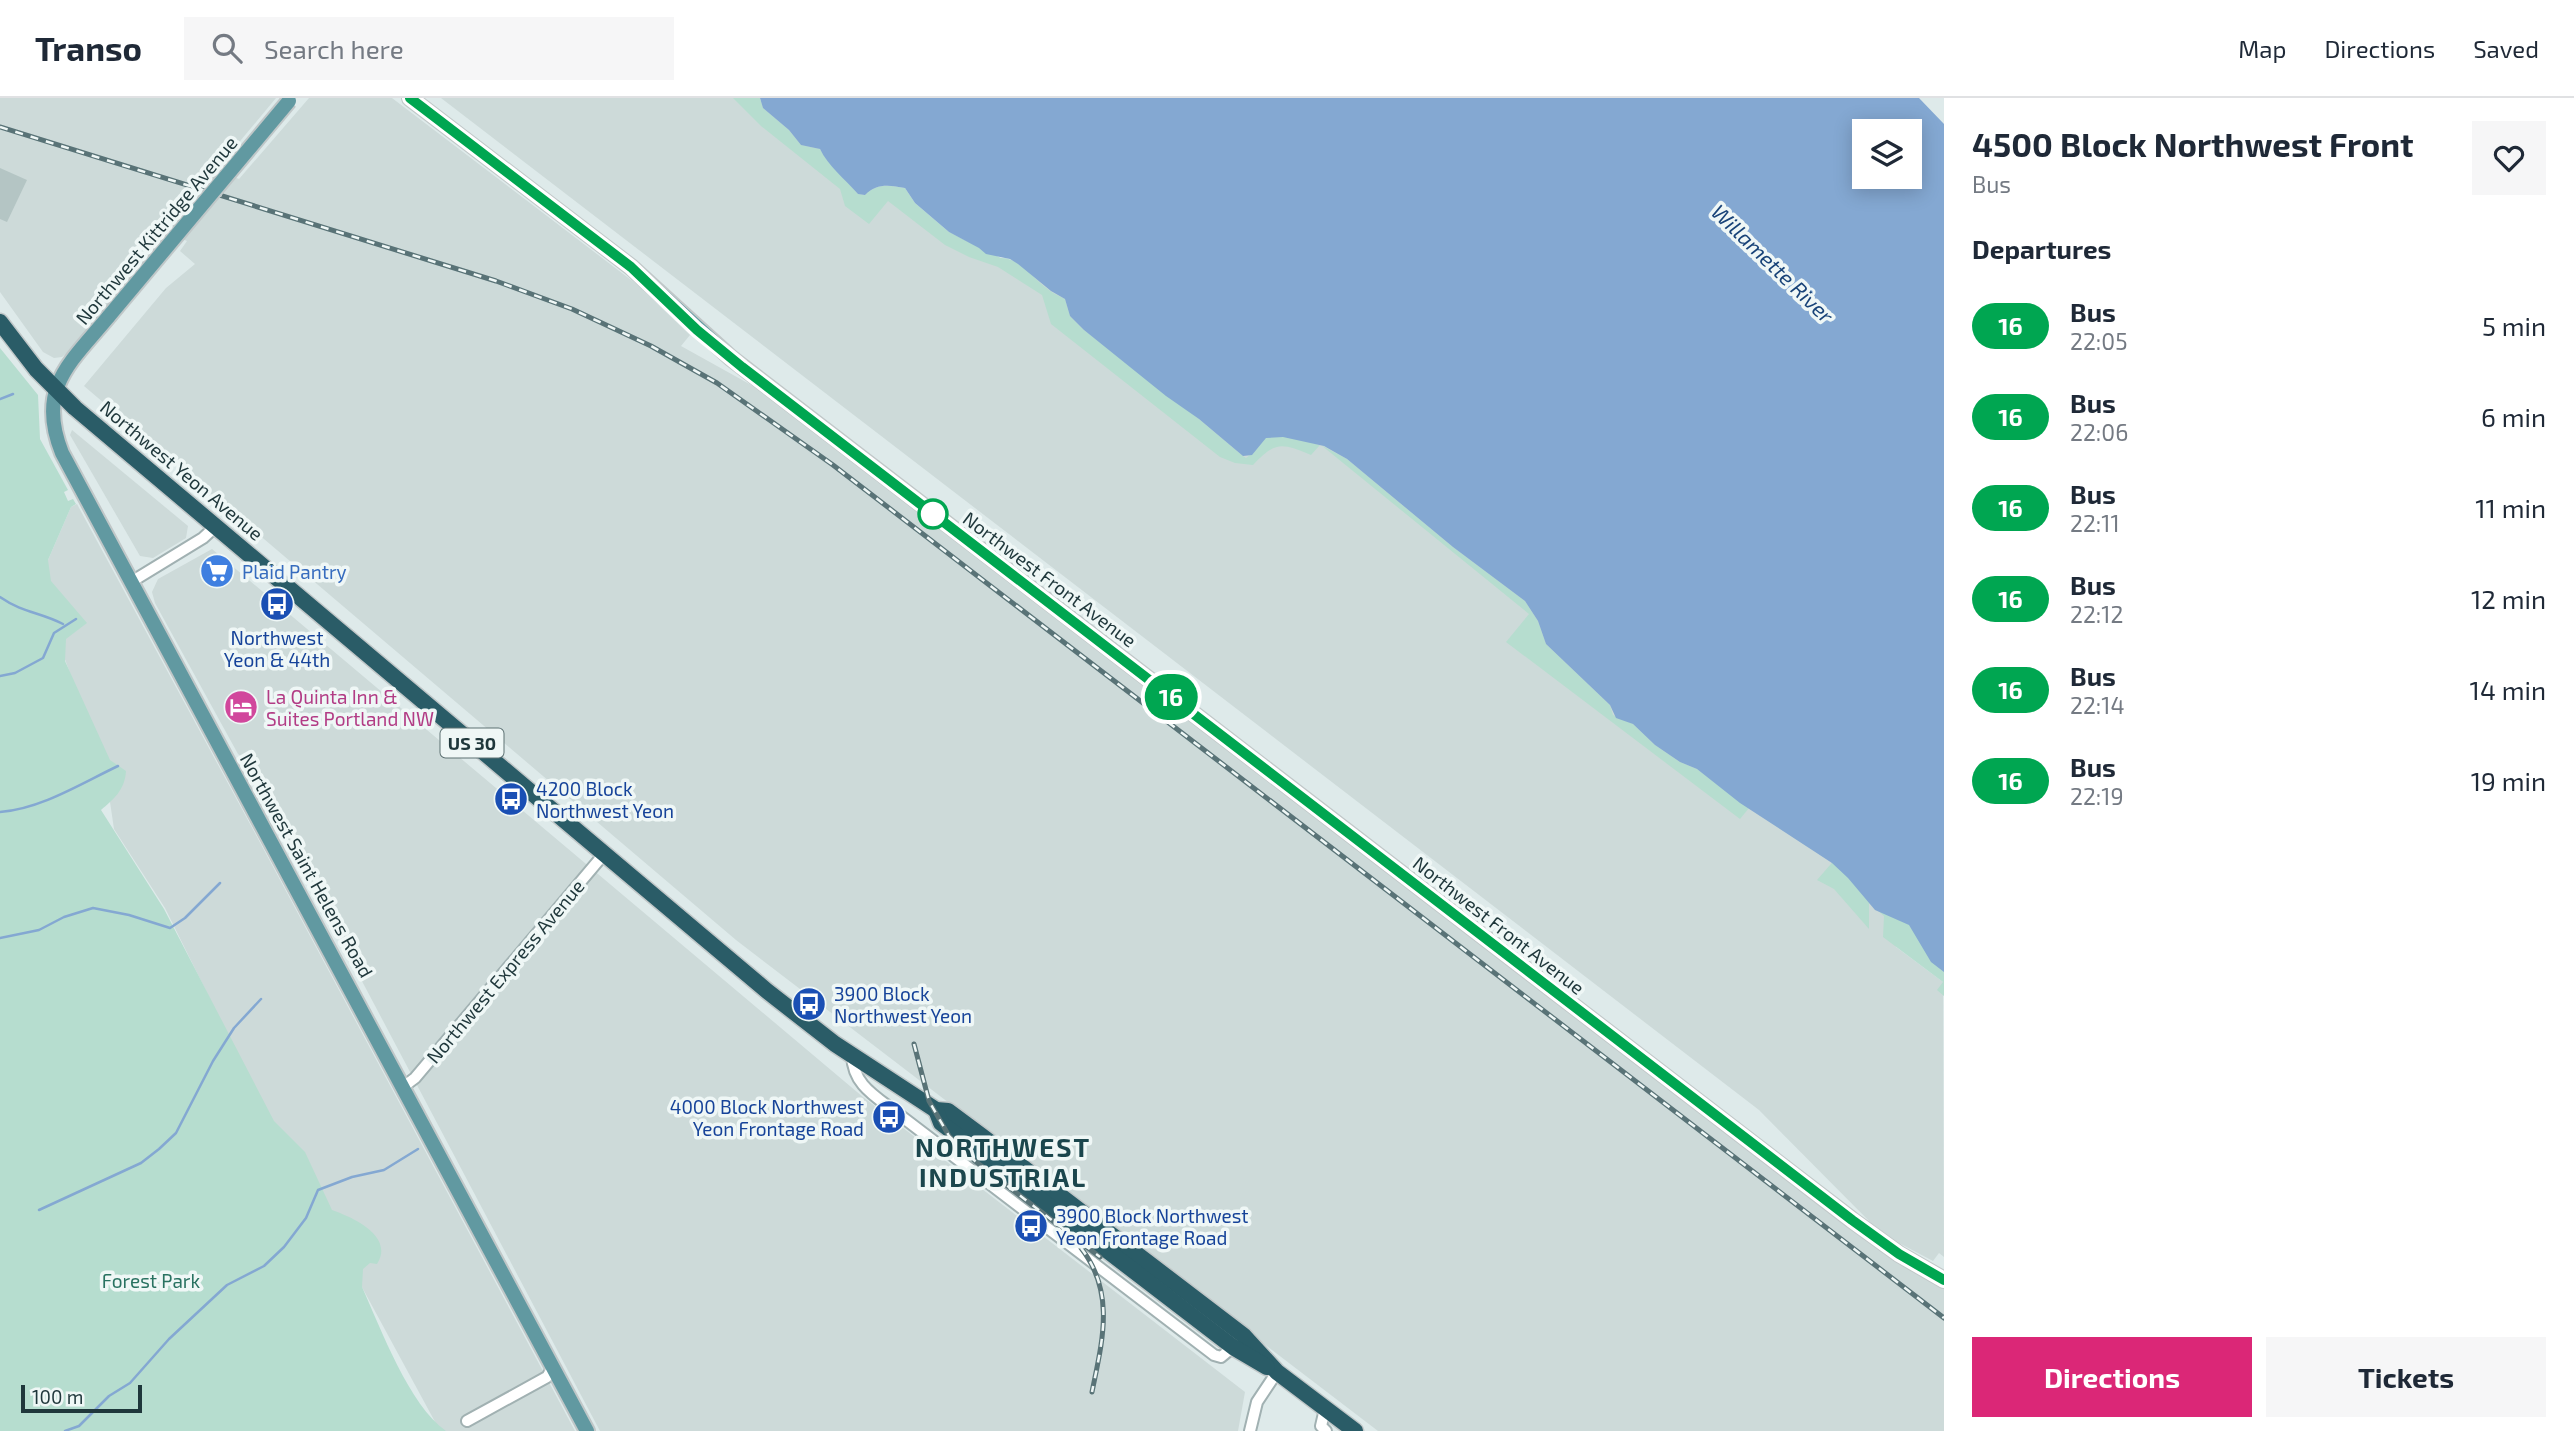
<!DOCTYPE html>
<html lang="en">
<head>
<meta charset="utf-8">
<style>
	body { margin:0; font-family:"Exo 2",sans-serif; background:#f6f6f7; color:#1f2937; height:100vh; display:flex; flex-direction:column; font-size:26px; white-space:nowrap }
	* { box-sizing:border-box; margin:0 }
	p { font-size:23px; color:#747a83 }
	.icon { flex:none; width:38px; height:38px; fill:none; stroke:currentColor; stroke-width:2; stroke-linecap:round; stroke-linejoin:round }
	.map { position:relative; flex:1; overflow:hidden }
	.drawer { display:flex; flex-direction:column; background:#fff; width:630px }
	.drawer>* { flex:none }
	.badge { padding:0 14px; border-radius:23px; font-size:24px; line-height:46px }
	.controls { position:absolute; left:1852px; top:21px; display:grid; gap:14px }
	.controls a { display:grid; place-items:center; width:70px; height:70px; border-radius:0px; background:#fff; box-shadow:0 4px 18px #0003; font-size:35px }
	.scale { position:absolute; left:21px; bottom:18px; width:121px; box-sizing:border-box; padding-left:7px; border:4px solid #1f373b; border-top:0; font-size:19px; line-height:24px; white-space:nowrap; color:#1f373b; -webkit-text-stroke:5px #eff7f6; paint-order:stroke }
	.map>.badge { position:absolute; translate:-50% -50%; box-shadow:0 0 0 4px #fff }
	h2 { padding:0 28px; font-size:26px; line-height:63px }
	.round { display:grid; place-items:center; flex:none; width:74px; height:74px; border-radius:0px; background:#f6f6f7 }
	.head { display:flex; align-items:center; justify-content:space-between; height:119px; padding:0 28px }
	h1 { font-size:33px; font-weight:700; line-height:52px }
	.action { display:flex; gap:14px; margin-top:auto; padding:14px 28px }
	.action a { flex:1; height:80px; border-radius:0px; background:#db2777; color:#fff; font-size:28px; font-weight:700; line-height:80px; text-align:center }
	.action a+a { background:#f6f6f7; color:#1f2937 }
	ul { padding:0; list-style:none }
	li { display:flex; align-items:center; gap:21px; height:91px; padding:0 28px }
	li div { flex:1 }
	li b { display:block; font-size:26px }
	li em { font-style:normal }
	li .badge { min-width:77px; font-weight:700; text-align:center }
	header { display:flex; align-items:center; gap:42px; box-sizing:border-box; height:98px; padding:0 35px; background:#fff; border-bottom:2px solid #e0e1e3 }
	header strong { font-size:33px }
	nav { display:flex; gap:38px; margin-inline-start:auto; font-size:24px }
	.search { width:490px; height:63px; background:#f6f6f7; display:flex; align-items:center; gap:18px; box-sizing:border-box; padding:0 24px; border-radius:0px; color:#747a83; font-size:26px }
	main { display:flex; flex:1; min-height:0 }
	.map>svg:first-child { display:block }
	.built { fill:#cddad9 }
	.green { fill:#b6ddcf }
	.water { fill:#84a8d2; fill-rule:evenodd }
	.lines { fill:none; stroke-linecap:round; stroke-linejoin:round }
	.stream { stroke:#84a8d2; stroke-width:2.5 }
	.building { fill:#b4c5c4 }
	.minor-casing { stroke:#a1b1b2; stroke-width:14 }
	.major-casing { stroke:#c0c7c8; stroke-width:18 }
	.highway-casing { stroke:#c0c7c8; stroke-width:19 }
	.minor { stroke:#fff; stroke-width:10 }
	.major { stroke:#6199a1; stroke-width:14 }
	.highway { stroke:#2a5c67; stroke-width:16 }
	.rail-casing { stroke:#597377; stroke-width:5 }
	.rail { stroke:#eff7f6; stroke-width:2.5; stroke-dasharray:8; stroke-linecap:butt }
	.major-bridge-casing { stroke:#c0c7c8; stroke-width:18; stroke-linecap:butt }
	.major-bridge { stroke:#6199a1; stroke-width:14 }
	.line-casing { stroke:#fff; stroke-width:16 }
	.line { stroke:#00a651; stroke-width:10 }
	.stop-dot { fill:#fff; stroke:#00a651; stroke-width:3.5 }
	.labels { text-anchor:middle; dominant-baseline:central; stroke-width:7; stroke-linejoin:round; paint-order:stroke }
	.shield { fill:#eff7f6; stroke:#5d7173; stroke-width:2 }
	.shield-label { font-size:18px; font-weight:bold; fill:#1f373b }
	.street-label { font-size:19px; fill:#1f373b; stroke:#eff7f6 }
	.shop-label { font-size:19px; fill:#366cbe; stroke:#eff7f6; text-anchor:start }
	.transit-label { font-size:19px; fill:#164399; stroke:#eff7f6; text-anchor:start }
	.hotel-label { font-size:19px; fill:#b23c85; stroke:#eff7f6; text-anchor:start }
	.park-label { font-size:19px; fill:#297261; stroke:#eff7f6 }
	.water-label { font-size:21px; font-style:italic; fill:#184378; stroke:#eff7f6 }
	.district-label { font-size:26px; font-weight:bold; letter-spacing:2px; fill:#1b464d; stroke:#eff7f6 }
</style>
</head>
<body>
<header>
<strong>Transo</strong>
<div class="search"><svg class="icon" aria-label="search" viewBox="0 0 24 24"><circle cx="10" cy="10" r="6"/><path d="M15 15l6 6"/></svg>Search here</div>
<nav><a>Map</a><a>Directions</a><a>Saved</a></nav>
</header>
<main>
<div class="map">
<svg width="1944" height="1333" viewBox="0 0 1944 1333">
	<rect width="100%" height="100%" fill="#deeaea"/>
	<!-- built -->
	<g class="built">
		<path d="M0 0H276L216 72 239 81 309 0H392L639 188 690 237 681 248 762 293 1888 1155 1944 1191V1333H1378L736 842 84 288 166 190 195 166 180 153 187 143 168 135 74 249 62 259 54 260 43 254 0 194Z"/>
		<path d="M441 0H760L759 2 870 92 1298 321 1324 348 1336 353 1870 762 1896 849 1943 884 1944 1159 1939 1155 1933 1163 1899 1145 1871 1125 1759 1012Z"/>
		<path d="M72 332 188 428 186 440 153 460 140 458 70 337Z"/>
		<path d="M77 406 256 737 575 1333H440L255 992 165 810 114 731 105 670 63 556 45 469 71 409Z"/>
		<path d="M212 451 863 999 1245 1294 1238 1333H600L245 662 238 656 155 505 152 494 158 481Z"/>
	</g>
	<!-- green -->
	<g class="green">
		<path d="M733 0H760L763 10 789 32 801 47 820 51C829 68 845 80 858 96L865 97C877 85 889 87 905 90L915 105 949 134 1001 160C1022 160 1033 181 1049 192 1054 196 1060 198 1065 201L1070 218 1084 232 1199 321 1243 358 1246 360C1255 354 1253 350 1260 343 1273 330 1305 344 1320 347L1311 357C1281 345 1276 343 1253 367L1235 365 1220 359 1051 226 1042 197 998 169 969 159 945 147 888 103 869 126 845 108 840 91 761 28Z"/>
		<path d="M0 250 38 297 40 341 68 392 64 394 68 403 73 401 76 406 71 409 48 462 51 483 87 525 66 541 65 563 110 662 126 673C125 692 113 702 101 712L164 811 274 1023 305 1054 332 1112C352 1119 395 1138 377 1166L370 1165 363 1171 362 1189C381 1231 409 1307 446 1333H0Z"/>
		<path d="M1321 347 1347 361 1453 449 1525 503 1538 523 1546 546 1610 607 1613 617 1633 626 1655 647 1680 664 1697 671 1749 710 1740 721 1506 544 1529 516Z"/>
		<path d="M1837 759 1944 833V898L1937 892 1943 884 1883 839 1884 818 1869 805V831L1834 791 1817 782Z"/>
	</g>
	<!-- water -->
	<path class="water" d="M760 0H1919L1944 26V874L1931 864 1909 827 1875 812 1848 780 1832 765 1740 705 1697 671 1680 664 1655 647 1633 626 1616 620 1610 607 1546 546 1538 523 1525 503 1453 449 1347 361 1324 348 1283 339 1266 340 1252 357 1243 358 1199 321 1166 298 1084 232 1070 218 1065 201 1051 193 1018 166 1010 161 986 156 979 150 949 134 915 105 905 90C889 87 877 85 865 97L858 96C845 81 828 68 820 51L801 47 789 32 763 10ZM1864 33H1909V79H1864Z"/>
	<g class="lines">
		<!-- stream -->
		<g class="stream">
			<path d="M0 301 13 296"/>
			<path d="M0 499C23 515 40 514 63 526"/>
			<path d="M0 578 15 575 43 560 54 535 76 521"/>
			<path d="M0 714C41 711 82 685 118 668"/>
			<path d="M0 840 39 832 64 819 93 810 129 817 170 830 185 820 220 785"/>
			<path d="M39 1112 141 1065 159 1051 176 1035 213 963 234 930 261 901"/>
			<path d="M65 1333 79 1328 109 1298 130 1285 169 1241 227 1187 264 1168 284 1149 306 1120 318 1092 352 1079 384 1072 418 1051"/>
		</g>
	</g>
	<!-- building -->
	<path class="building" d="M0 70 27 82 7 124 0 121Z"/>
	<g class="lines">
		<!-- minor casing -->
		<g class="minor-casing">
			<g id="minor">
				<path d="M131 484 203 440 216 428"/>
				<path d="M852 957C853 987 875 998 897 1015L1214 1257 1221 1259 1233 1249"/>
				<path d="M403 989 415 980 604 756"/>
				<path d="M1325 1311 1321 1328 1326 1333"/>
				<path d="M467 1323 547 1279 553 1269"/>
				<path d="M1250 1333 1257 1304 1277 1274"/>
			</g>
		</g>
		<!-- major casing -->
		<g class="major-casing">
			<g id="major">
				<path d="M410 0 631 169 731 260 1852 1122 1899 1156 1944 1182"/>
				<path d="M109 218C70 265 36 290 62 355L587 1333"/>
			</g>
		</g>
		<!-- highway casing -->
		<g class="highway-casing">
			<g id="highway">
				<path d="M0 224 36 271 75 310 767 893 835 946 936 1012 948 1013 983 1039 1243 1237 1277 1274 1355 1333"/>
				<path d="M936 1012 941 1025 1233 1249 1267 1269"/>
			</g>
		</g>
		<!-- minor -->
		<use href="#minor" class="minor"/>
		<!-- major -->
		<use href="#major" class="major"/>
		<!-- highway -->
		<use href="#highway" class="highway"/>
		<!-- rail casing -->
		<g class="rail-casing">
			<g id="rail">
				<path d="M0 29 496 183 572 211 651 248 717 285 833 367 1944 1220"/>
				<path d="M914 946 929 1003 949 1038 975 1063 1100 1159"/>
				<path d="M1081 1150C1116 1195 1102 1244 1092 1294"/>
			</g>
		</g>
		<!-- rail -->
		<use href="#rail" class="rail"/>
		<!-- major-bridge casing -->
		<g class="major-bridge-casing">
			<path id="major-bridge" d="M109 218 289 3"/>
		</g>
		<!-- major-bridge -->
		<use href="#major-bridge" class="major-bridge"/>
	</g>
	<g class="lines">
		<!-- line casing -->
		<g class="line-casing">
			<path id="line" d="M410 0 631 169 697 232 742 269 1852 1122 1899 1156 1944 1182"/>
		</g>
		<!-- line -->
		<use href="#line" class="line"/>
	</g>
	<!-- icons -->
	<defs>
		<g id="supermarket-disc" transform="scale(1.75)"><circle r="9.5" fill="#3f7fe0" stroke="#eff7f6"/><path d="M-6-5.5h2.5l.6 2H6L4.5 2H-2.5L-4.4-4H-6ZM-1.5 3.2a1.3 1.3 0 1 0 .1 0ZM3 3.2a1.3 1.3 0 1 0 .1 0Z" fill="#fff"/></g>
		<g id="bus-disc" transform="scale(1.75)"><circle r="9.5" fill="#1a4fb4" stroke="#eff7f6"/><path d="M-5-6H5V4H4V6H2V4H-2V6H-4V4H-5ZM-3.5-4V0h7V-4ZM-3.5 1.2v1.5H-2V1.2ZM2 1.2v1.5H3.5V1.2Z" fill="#fff"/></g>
		<g id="hotel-disc" transform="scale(1.75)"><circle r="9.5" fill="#d1479c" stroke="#eff7f6"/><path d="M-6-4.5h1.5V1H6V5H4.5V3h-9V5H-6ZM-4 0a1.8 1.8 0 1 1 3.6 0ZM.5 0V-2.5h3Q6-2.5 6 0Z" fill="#fff"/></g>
	</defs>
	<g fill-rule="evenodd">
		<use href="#supermarket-disc" x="217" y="473"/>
		<use href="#bus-disc" x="277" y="506"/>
		<use href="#hotel-disc" x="241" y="609"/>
		<use href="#bus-disc" x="511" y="701"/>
		<use href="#bus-disc" x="809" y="906"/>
		<use href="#bus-disc" x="889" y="1019"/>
		<use href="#bus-disc" x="1031" y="1128"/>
	</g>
	<!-- markers -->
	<circle class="stop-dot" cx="933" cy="416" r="14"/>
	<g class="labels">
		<!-- shield labels -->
		<rect class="shield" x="440.5" y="630.5" width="63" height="29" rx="5"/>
		<g class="shield-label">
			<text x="472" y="645">US 30</text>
		</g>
		<!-- street labels -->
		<g class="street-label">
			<text transform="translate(156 132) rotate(-50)">Northwest Kittridge Avenue</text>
			<text transform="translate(182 372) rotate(40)">Northwest Yeon Avenue</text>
			<text transform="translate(1050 481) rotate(37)">Northwest Front Avenue</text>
			<text transform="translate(307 767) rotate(61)">Northwest Saint Helens Road</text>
			<text transform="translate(1499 827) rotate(38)">Northwest Front Avenue</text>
			<text transform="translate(505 873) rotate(-50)">Northwest Express Avenue</text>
		</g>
		<!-- shop labels -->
		<g class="shop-label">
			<text x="242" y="473">Plaid Pantry</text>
		</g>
		<!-- transit labels -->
		<g class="transit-label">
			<text x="277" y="539" text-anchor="middle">Northwest<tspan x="277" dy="22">Yeon &amp; 44th</tspan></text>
			<text x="536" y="690">4200 Block<tspan x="536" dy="22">Northwest Yeon</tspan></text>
			<text x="834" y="895">3900 Block<tspan x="834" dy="22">Northwest Yeon</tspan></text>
			<text x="864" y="1008" text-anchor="end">4000 Block Northwest<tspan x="864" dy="22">Yeon Frontage Road</tspan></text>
			<text x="1056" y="1117">3900 Block Northwest<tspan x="1056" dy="22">Yeon Frontage Road</tspan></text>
		</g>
		<!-- hotel labels -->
		<g class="hotel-label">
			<text x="266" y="598">La Quinta Inn &amp;<tspan x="266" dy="22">Suites Portland NW</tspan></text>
		</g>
		<!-- park labels -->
		<g class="park-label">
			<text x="151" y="1182">Forest Park</text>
		</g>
		<!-- water labels -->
		<g class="water-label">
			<text transform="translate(1773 165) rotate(44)">Willamette River</text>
		</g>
		<!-- district labels -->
		<g class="district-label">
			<text x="1003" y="1048">NORTHWEST<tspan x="1003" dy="30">INDUSTRIAL</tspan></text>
		</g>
	</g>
</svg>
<div class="controls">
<a><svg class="icon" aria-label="layers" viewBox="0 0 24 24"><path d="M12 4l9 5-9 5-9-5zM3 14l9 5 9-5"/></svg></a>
</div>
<div class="scale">100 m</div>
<b class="badge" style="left:1171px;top:599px;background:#00a651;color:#fff">16</b>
</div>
<section class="drawer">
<div class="head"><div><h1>4500 Block Northwest Front</h1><p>Bus</p></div><a class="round"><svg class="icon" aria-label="heart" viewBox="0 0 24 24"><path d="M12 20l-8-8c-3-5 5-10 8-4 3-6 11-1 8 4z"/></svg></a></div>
<h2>Departures</h2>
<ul>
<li><span class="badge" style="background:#00a651;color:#fff">16</span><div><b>Bus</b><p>22:05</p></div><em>5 min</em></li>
<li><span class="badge" style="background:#00a651;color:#fff">16</span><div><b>Bus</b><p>22:06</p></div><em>6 min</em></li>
<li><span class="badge" style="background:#00a651;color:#fff">16</span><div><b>Bus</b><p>22:11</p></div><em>11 min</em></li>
<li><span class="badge" style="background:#00a651;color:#fff">16</span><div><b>Bus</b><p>22:12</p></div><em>12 min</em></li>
<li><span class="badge" style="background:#00a651;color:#fff">16</span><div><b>Bus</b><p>22:14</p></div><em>14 min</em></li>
<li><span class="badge" style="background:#00a651;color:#fff">16</span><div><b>Bus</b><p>22:19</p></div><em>19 min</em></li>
</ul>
<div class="action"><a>Directions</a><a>Tickets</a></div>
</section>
</main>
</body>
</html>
